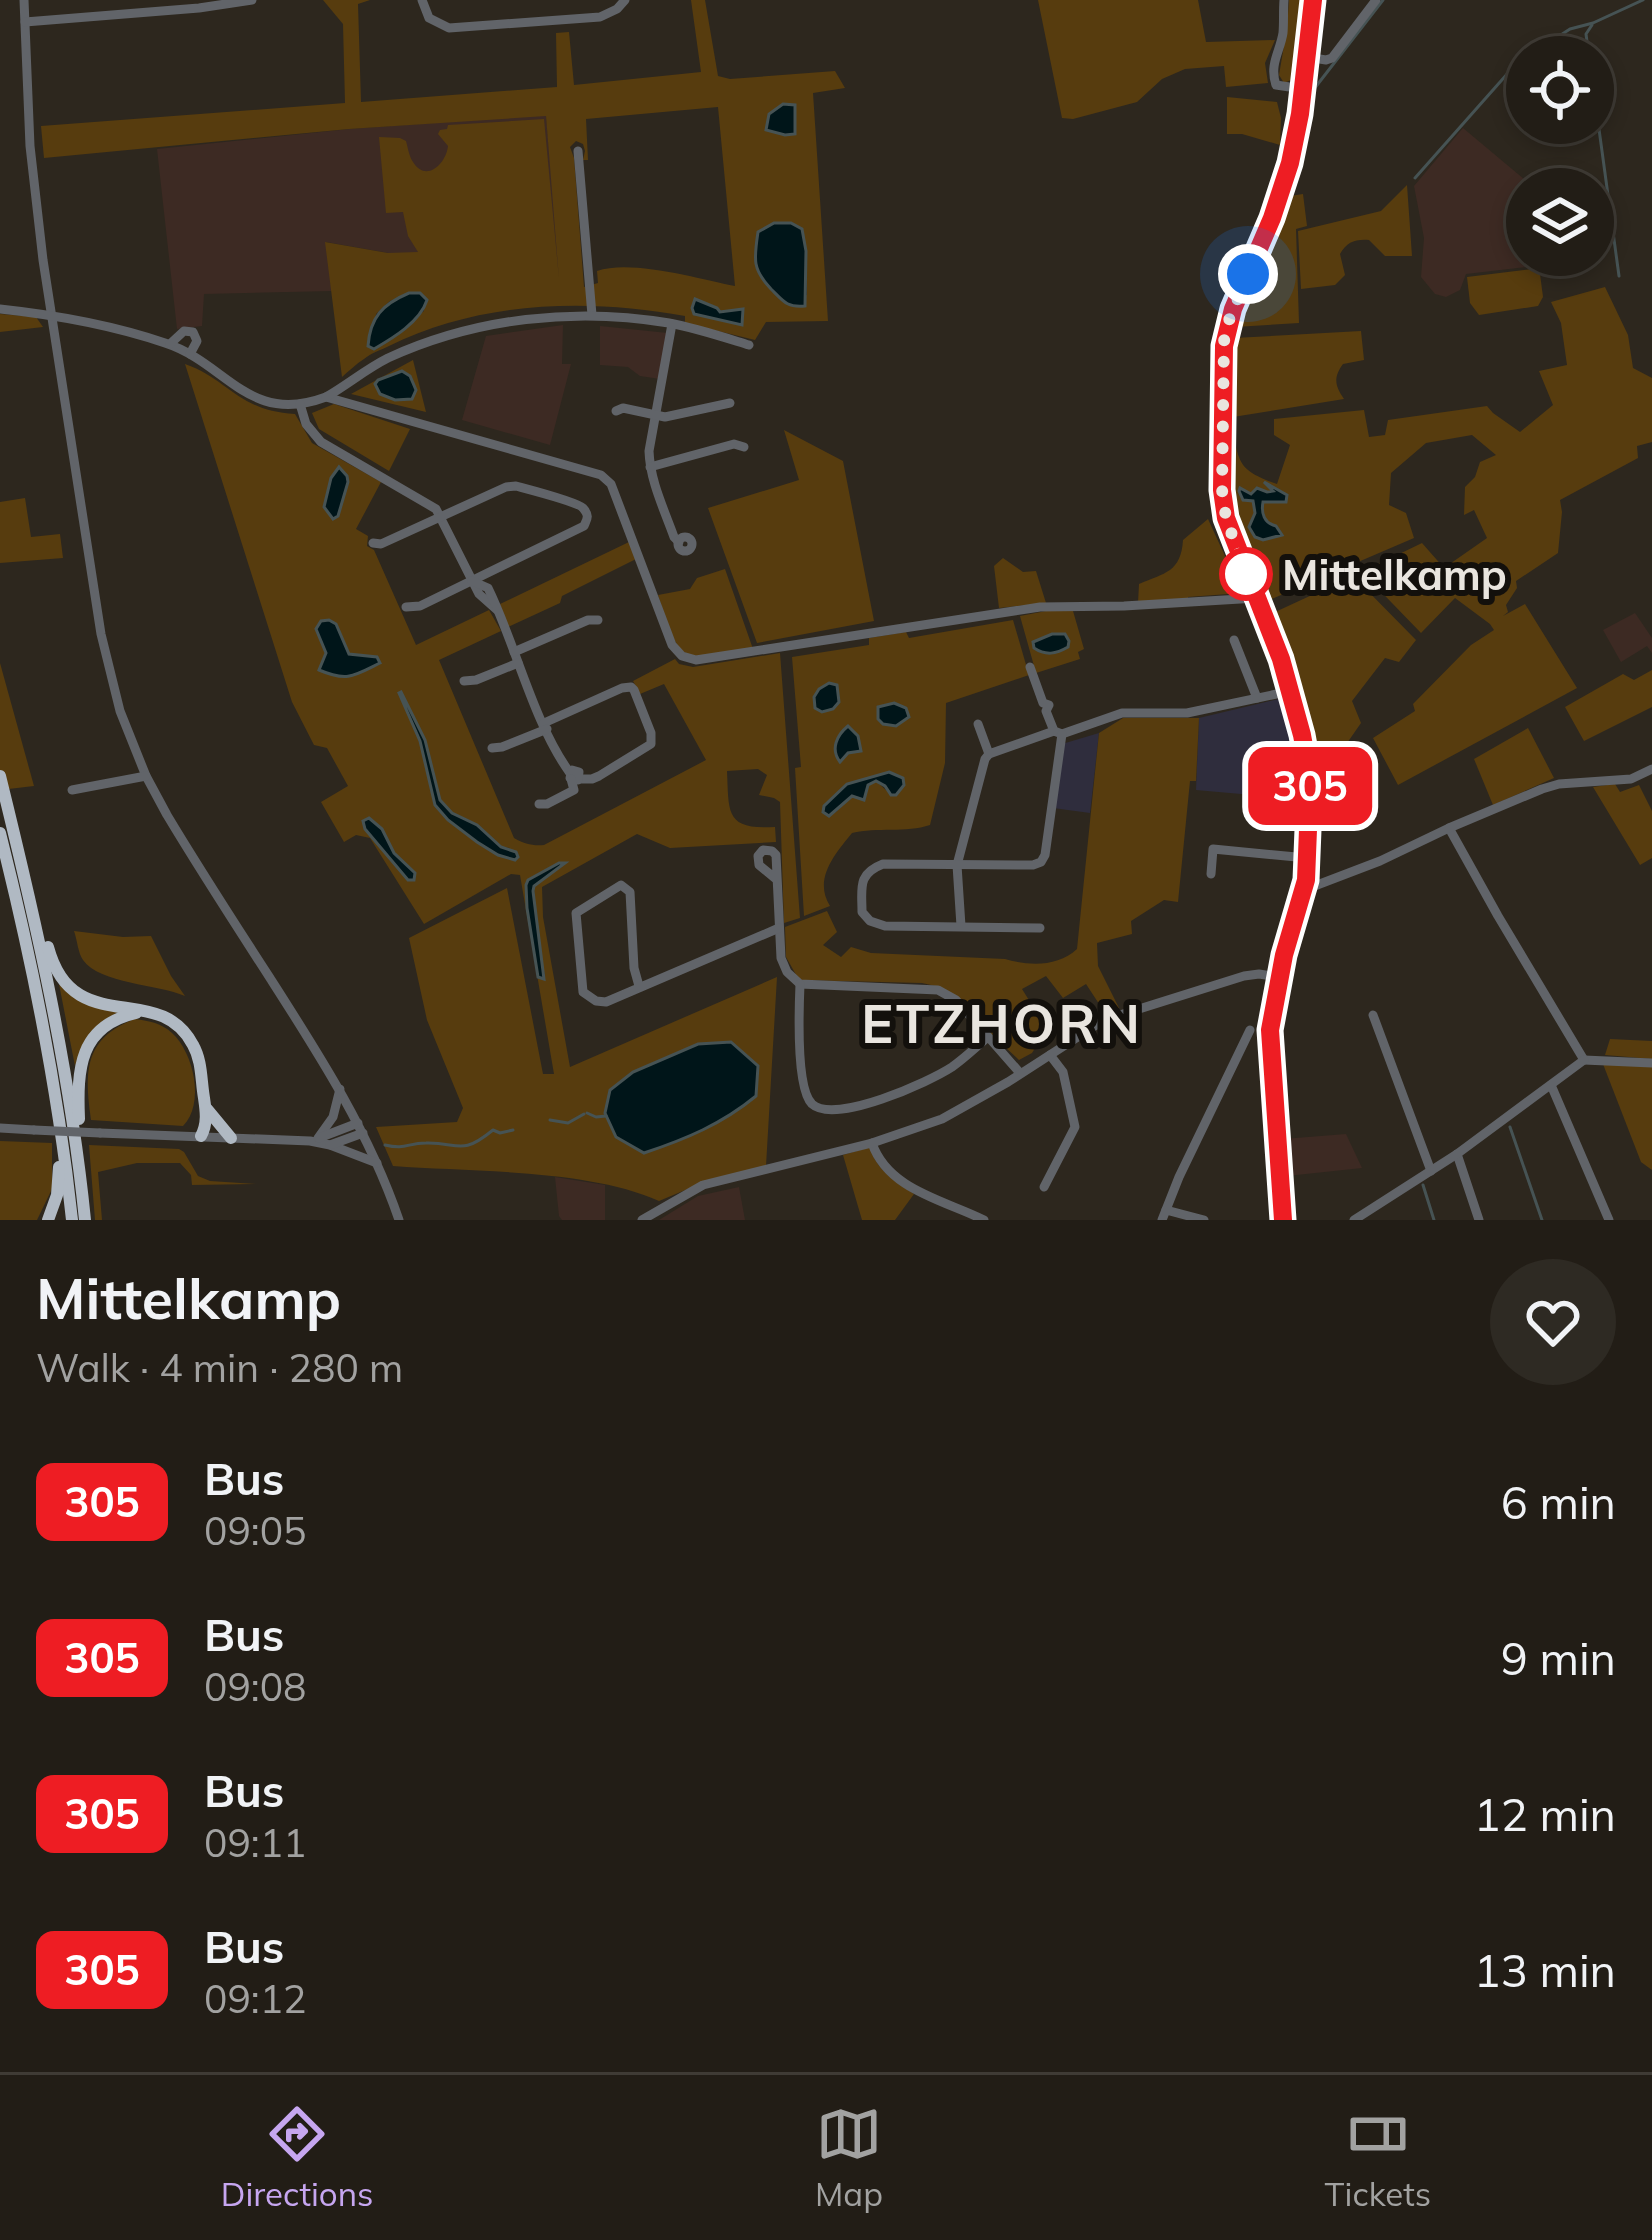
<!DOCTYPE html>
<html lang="en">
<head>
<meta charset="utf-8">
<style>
	body { margin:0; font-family:Mulish,sans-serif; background:#2e2a23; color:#f1f3f6; height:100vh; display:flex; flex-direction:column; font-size:45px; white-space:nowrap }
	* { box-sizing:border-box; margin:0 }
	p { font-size:39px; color:#a2a2a1 }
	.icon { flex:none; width:66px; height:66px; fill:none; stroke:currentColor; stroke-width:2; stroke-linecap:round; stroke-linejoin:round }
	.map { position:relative; height:1220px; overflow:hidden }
	.sheet { display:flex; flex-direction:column; background:#221d16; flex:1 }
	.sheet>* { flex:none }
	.badge { padding:0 24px; border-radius:18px; font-size:42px; line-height:78px }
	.controls { position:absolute; left:1506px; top:36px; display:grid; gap:24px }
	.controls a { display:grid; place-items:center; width:108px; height:108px; border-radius:50%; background:#221d16; box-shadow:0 6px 18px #0003,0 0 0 3px #3f3b35; font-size:60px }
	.you { position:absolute; width:60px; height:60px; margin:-30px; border:9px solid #fff; border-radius:50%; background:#1a73e8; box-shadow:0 0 0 18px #1a73e833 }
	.map>.badge { position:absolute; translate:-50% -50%; box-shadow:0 0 0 6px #fff }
	.round { display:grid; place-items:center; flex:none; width:126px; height:126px; border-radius:63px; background:#2e2a23 }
	.head { display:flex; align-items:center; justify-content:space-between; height:204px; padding:0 36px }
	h1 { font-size:57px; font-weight:700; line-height:90px }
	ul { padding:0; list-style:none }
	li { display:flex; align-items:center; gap:36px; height:156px; padding:0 36px }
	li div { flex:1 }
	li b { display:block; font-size:45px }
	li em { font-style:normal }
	li .badge { min-width:132px; font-weight:700; text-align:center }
	.tabs { display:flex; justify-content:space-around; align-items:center; height:168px; border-top:3px solid #3f3b35; background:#221d16; font-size:33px; color:#a2a2a1 }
	.tabs a { display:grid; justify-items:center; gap:6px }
	.tabs .on { color:#c6a6f0 }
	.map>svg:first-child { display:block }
	.industrial { fill:#3d2a23 }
	.education { fill:#2f2d3d }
	.green { fill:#573c0e; fill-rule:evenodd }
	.water { fill:#001519; stroke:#465354; stroke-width:3 }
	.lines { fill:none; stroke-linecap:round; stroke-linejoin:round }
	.stream { stroke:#465354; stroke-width:3 }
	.minor { stroke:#616469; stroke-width:9 }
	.highway { stroke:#b0b9c3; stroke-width:12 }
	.minor-bridge { stroke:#616469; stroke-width:9 }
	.line-casing { stroke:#fff; stroke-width:27 }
	.line { stroke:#ee1d23; stroke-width:18 }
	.walk { stroke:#e9e5df; stroke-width:12; stroke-dasharray:0 21.6 }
	.stop-dot { fill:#fff; stroke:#ee1d23; stroke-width:6 }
	.labels { text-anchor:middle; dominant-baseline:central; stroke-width:12; stroke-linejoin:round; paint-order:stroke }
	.stop-label { font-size:42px; font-weight:bold; fill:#e9e5df; stroke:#13100c; text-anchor:start }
	.district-label { font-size:54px; font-weight:bold; letter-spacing:3px; fill:#e9e5df; stroke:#13100c }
</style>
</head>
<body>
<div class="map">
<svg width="1652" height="1220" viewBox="0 0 1652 1220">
	<rect width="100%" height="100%" fill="#2d271e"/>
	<!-- industrial -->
	<g class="industrial">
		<path d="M546 115 561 279 522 286 417 253H388L326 242 332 291 204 294 202 326 177 329 157 149 349 129Z"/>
		<path d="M1463 128 1536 189H1527V255H1552L1555 272 1549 275 1534 266 1466 274 1460 290 1446 297 1435 294 1421 277 1424 238 1414 186Z"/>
		<path d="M563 325 562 364H571L550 445 462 420 486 336Z"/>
		<path d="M600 326 668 333 660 379 640 376 628 367 600 365Z"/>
		<path d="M1635 613 1652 638V653L1647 646 1621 662 1603 630Z"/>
		<path d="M1346 1134 1362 1168 1287 1176 1283 1139Z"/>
		<path d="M555 1177 605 1185V1220H562L559 1216Z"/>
		<path d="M739 1187 745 1220H659L698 1196Z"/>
	</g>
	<!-- education -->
	<g class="education">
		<path d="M1283 698 1298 769V799L1196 790 1199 718Z"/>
		<path d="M1099 733 1090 813 1053 808 1062 744Z"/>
	</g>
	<!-- green -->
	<g class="green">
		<path d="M323 0H370L358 4 361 102 557 87 556 33 569 32 574 85 701 72 691 0H705L718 76 730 79 835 71 845 88 813 93 828 321 766 322 755 340 685 323V316C587 298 480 301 389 346 381 350 371 353 364 359 356 364 349 371 342 377L325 242 388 253 418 252 408 236 403 212 386 213 379 137 400 138 406 141C408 148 409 156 413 162 426 183 446 164 448 146L438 134 440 130 447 129 448 125 544 119 559 279 546 116 349 129 44 158 41 126 345 103 343 24ZM718 107 735 286C699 279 631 259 597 271L598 283 584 287 574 158 570 147 576 141 583 144 585 151 583 160H588L586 119ZM802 229 806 251 807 295 780 300 773 291ZM409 293 424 306V311L374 349 376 314 390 301Z"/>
		<path d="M1038 0H1198L1206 42 1275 40 1265 63 1268 83 1226 87 1224 66 1185 69 1162 79 1137 102 1073 119 1062 118Z"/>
		<path d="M1289 0H1303L1291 80 1284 83 1279 75 1287 28Z"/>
		<path d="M1227 97 1277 102 1281 118 1280 145 1242 134H1227Z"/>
		<path d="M1407 185 1412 256H1385L1369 240C1355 239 1347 242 1340 254L1345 275 1335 285 1301 289 1298 231 1381 211Z"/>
		<path d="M1303 194 1307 226 1296 229 1299 323 1235 327 1290 196Z"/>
		<path d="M1533 269 1540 274 1543 297 1538 306 1479 315 1470 303 1467 277Z"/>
		<path d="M1605 287 1628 335 1633 368 1652 378V442L1637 446 1638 458 1560 500 1562 512 1558 553 1516 581 1517 588 1506 605 1508 612 1503 616 1525 604 1577 688 1398 785 1373 738 1415 711 1413 704 1471 645 1494 630 1490 624 1455 598 1421 633 1362 572 1422 543 1444 568 1487 538 1474 510 1464 515 1465 487 1475 477 1480 462 1496 455 1472 435 1426 443 1391 473 1389 505 1406 513 1414 538 1267 601 1232 516 1228 486 1230 423C1241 463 1235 469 1277 484L1290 445 1274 435V419L1364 410 1369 437 1385 435 1388 420 1487 406 1493 413 1520 432 1553 405 1539 371 1567 365 1561 323 1551 302ZM1266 482 1280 492 1279 500 1263 502C1261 513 1264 523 1276 526L1281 534 1263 540 1255 537 1249 526 1255 513 1253 501 1240 497 1241 489C1248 496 1266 495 1274 490Z"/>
		<path d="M0 314 36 317 43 327 0 332Z"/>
		<path d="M1361 331 1364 360 1343 364C1333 378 1335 386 1344 399L1233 417 1234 338Z"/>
		<path d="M413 360 426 412 351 394Z"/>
		<path d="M185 364C230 380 238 411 295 414L312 443 381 482 356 529 368 536 367 546 374 550 416 645 489 610 501 631 439 660 514 838C524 844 533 846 544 845L706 760 664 684 640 694 633 681 675 659 679 664 693 667 780 653 800 918 784 923 780 802 774 798 759 795 767 775 758 769 727 771C729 813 725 830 775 827L776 842 670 848 637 834 542 887 543 917 570 1067 777 977 766 1166 702 1183 659 1201C589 1169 472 1172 393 1166L376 1127 457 1122 463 1108 427 1020 409 938 507 888 543 1074H554L520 875 511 874 424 924 370 838 356 835 344 842 321 802 348 786 327 748 314 745 292 702ZM336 624 349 654H360L320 670ZM399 694 425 740 440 800 452 812 477 825 501 847 510 848 498 855 448 820 431 792 420 741ZM562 867 547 874 534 886 535 916 545 977H538L527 908 528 880Z"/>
		<path d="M334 404 410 429 389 471 319 429 312 413Z"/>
		<path d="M784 430 843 461 874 621 757 643 708 508 799 480Z"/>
		<path d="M25 498 31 537 60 534 63 558 0 563V502Z"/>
		<path d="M1208 519 1242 593 1188 597V601L1138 603 1139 584C1165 573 1181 572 1183 540Z"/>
		<path d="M629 542 636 559 562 596 560 603 508 627 500 604Z"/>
		<path d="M1003 558 1023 572 1036 571 1046 603 999 608 994 566Z"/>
		<path d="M725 569 753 649C679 660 682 668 658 595L690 589 697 578Z"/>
		<path d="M1353 576 1416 640 1399 662 1385 658 1352 701 1361 723 1345 746 1322 763 1295 662 1273 613Z"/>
		<path d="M1046 611H1073L1084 649 1078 652 1080 659 1036 673 1020 616Z"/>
		<path d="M1013 620 1029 675 946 703 945 763 930 825C906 833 877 827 852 833 835 854 813 879 830 906L804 916 795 768 801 767 792 657 869 645V638L906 632 909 638ZM889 772 897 774 887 791 876 781 870 783 864 800 852 796 836 812 826 816 824 806 847 784Z"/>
		<path d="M0 663 34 786 0 790Z"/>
		<path d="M1652 670V707L1584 741 1565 707 1623 674 1634 680Z"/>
		<path d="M1123 718H1199L1196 781H1190L1178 902 1164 900 1131 921 1132 934 1097 943 1098 966 1119 1008 1105 1013 1086 984 1063 998 1046 976 1022 989 1047 1029 1032 1053 1019 1060 940 987 922 983 799 980 786 957 785 927 827 911 837 932 823 945 841 957 851 947 871 953 1005 959C1029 966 1058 967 1077 949L1099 733Z"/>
		<path d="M1528 728 1554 778 1493 805 1474 759Z"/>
		<path d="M1615 784 1620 792 1639 785 1652 811V858L1640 865 1593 787Z"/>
		<path d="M74 931 123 937 151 936 171 976 185 996C158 984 100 984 83 960 78 953 77 939 74 931Z"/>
		<path d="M59 984C81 1002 89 1007 119 1012 94 1023 84 1040 75 1066Z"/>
		<path d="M135 1019C150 1021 161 1023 172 1033 194 1053 205 1104 183 1126L91 1120C84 1071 84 1038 135 1019Z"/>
		<path d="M1610 1039 1652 1041V1059L1605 1055Z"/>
		<path d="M1603 1064 1652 1066V1170L1641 1162Z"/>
		<path d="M0 1141 52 1143V1189L37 1220H0Z"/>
		<path d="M89 1145 179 1149 184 1152 198 1176 210 1181 256 1184 192 1185 191 1175 180 1163H137L98 1172 102 1220H95Z"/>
		<path d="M870 1147C876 1170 895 1181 914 1194L895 1220H862L843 1155Z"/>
	</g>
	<!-- water -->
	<g class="water">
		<path d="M783 104 795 105V134L785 135 766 130 769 114Z"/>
		<path d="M774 223H791L802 229 806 251 805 306C787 308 783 301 771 289 752 269 754 259 758 232Z"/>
		<path d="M409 293H420L427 300C420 322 393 338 374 349L368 346C370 317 383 304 409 293Z"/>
		<path d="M695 299 717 308 720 312 743 309 742 325 694 314 692 308Z"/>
		<path d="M402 371 410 376 416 390 412 399 395 400 380 394 375 384 378 380Z"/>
		<path d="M339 467 347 476 348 482 338 516 333 519 324 507 331 478Z"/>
		<path d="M1264 482 1287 495 1286 502H1263C1261 513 1264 523 1276 526L1282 535 1263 540 1255 537 1249 527 1255 513 1253 501 1243 500 1239 491 1240 488 1251 494 1257 488 1267 492 1273 491Z"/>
		<path d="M329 620 336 624 349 654 377 657 380 663C354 676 347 682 319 670L326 653 316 629 321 621Z"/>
		<path d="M1052 634H1065L1069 641 1068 647C1056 654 1046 656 1034 648L1033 642Z"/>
		<path d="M829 683 837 685 839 702 833 709 822 712 815 708 814 697 819 689Z"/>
		<path d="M401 692 425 740 440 800 452 813 477 825 501 847 516 852 518 857 515 860 498 855 477 842 448 820 435 805 420 741 399 693Z"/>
		<path d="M894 703 906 708 909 717 896 726 883 724 878 719V707Z"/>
		<path d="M848 726 858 736 861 751 848 753 840 762C830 749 837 735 848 726Z"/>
		<path d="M889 772 903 778 904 785 896 795H891L885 786 876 781 868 785 864 800 852 796 829 816 823 812 824 806 847 784Z"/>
		<path d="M369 818 382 829 394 853 415 873 414 880H408L365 829 363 821Z"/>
		<path d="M559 863H565L534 886 533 891 544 979 538 977 527 908 526 885 528 880Z"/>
		<path d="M731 1042 758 1066 756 1096C722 1124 686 1139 644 1153L616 1137 605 1113 610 1090 633 1072 698 1044Z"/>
	</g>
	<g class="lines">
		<!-- stream -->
		<g class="stream">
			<path d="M1589 57 1586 34 1592 25"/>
			<path d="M1593 85 1619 276"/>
			<path d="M1415 178 1516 64 1570 29 1593 23 1643 0"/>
			<path d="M1231 332 1299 167 1314 89 1383 0"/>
			<path d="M1228 412 1230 339"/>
			<path d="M1227 459 1228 425"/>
			<path d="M1234 527 1264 598"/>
			<path d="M587 1113 596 1117 606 1116"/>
			<path d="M550 1120 568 1123 584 1114"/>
			<path d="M1510 1127 1542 1220"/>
			<path d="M385 1145C406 1150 407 1143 426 1143 459 1142 460 1157 493 1130L500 1133 513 1130"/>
			<path d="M1423 1185 1434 1220"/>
		</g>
		<!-- minor -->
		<g class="minor">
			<path d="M24 0 30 146 43 260 101 634 120 711 146 776 167 815C200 870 235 924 270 978 320 1056 369 1132 399 1220"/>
			<path d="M422 0 429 18 449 28 600 17 617 9 625 0"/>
			<path d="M1284 0C1283 11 1284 22 1283 33 1280 52 1269 64 1276 85L1303 89"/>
			<path d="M25 22 199 8 252 0"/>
			<path d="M1307 57 1326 60 1332 58 1376 0"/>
			<path d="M578 151 592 315"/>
			<path d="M0 309C56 315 112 325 165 343 227 363 248 426 326 397L601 475 611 484 672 645 682 656 696 660 1040 607 1124 606 1257 598"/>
			<path d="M672 324 649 451C650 481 664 509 674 537L679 542"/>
			<path d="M170 344 184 331 193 332 197 341 190 354"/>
			<path d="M326 397C347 385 366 369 388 358 475 318 575 307 669 323 696 328 723 337 749 345"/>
			<path d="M300 404 306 424 321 442 436 509 479 594 497 610"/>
			<path d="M616 411 623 408 665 417 730 403"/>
			<path d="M650 467 734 444 744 447"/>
			<circle cx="685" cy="544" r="7"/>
			<path d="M373 543 381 544 506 487 516 486C527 489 578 502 583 508 590 516 587 519 584 526L420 606 406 607"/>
			<path d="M472 581 488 588C516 645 533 722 570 773"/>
			<path d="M1234 640 1257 698"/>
			<path d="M514 652 588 620H598"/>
			<path d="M1030 667 1043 703 1049 705 1046 711 1054 731 1062 734 1122 713H1187L1291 691"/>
			<path d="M464 681 476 680 518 663"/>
			<path d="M544 723 622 688 631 687 634 690 651 733V744L599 776 592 779H579"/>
			<path d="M978 724 989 754"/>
			<path d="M492 748 502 747 547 729"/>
			<path d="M572 770 579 772 578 780 570 778Z"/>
			<path d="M72 790 146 776"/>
			<path d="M539 804H547L574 790 571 779"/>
			<path d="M1449 828 1498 916 1584 1060"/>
			<path d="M1211 874 1213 849 1307 858"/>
			<path d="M776 879 759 865 758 856 763 850 772 851 776 855 781 958 787 972 800 984 938 990 956 1000 1020 1073"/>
			<path d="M1304 890 1380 861 1449 828 1542 789 1559 784 1631 779 1652 769"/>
			<path d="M961 926 957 865 985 759 989 754 1054 731"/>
			<path d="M1040 928 885 926 870 921 862 912C862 888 857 874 883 864L1033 865 1041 862 1045 855 1062 734"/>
			<path d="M800 984C799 1008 796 1088 812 1104 835 1125 929 1082 952 1067 965 1058 976 1047 988 1037"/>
			<path d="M639 986 634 968 630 892 621 885 576 913 583 992 596 1001 606 1002 779 928"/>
			<path d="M1373 1015 1431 1171"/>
			<path d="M1584 1060 1652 1063"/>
			<path d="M1551 1085 1609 1220"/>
			<path d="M0 1128 34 1130"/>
			<path d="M100 1133 310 1141 330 1145 377 1163"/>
			<path d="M318 1138 333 1117 340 1089"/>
			<path d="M319 1138 358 1123"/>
			<path d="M872 1143C888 1190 944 1200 984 1220"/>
			<path d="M330 1145 363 1133"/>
			<path d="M1457 1154 1479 1220"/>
			<path d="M1044 1187 1075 1127 1063 1072 1050 1055"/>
			<path d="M1166 1210 1204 1220"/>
			<path d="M642 1220 703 1185 872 1143 942 1119 1008 1082 1104 1020 1244 976 1259 974 1279 977"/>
			<path d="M1162 1220 1179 1177 1250 1030"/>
			<path d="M1283 1220 1270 1031 1279 977 1306 880 1310 779 1302 735 1281 659 1226 518 1222 490 1224 346 1229 321 1272 218 1290 162 1299 114 1313 0"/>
			<path d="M1354 1220 1457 1154 1584 1060"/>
		</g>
		<!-- highway -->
		<g class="highway">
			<path d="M0 776C36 922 70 1070 85 1220"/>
			<path d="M0 833C32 960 58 1089 72 1220"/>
			<path d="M48 947C73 1041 159 979 193 1045 201 1059 201 1075 203 1091 205 1107 209 1121 201 1136"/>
			<path d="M207 1109 231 1138"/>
			<path d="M79 1119C77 1069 79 1026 136 1013"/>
			<path d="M48 1220 57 1195 59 1167"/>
		</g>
		<!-- minor-bridge -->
		<path class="minor-bridge" d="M34 1130 100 1133"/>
	</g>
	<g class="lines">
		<!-- line casing -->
		<g class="line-casing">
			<path id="line" d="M1283 1220 1270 1030 1284 955 1306 880 1310 779 1302 735 1281 659 1226 518 1222 490 1224 346 1233 309 1272 218 1290 163 1300 114 1313 0"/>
		</g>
		<!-- line -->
		<use href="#line" class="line"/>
		<!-- walk -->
		<path class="walk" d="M1246 574 1226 518 1222 490 1224 341 1229 320 1248 274"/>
	</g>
	<!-- markers -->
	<circle class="stop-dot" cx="1246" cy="574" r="24"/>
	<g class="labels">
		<!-- stop labels -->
		<g class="stop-label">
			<text x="1282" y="574">Mittelkamp</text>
		</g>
		<!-- district labels -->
		<g class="district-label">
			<text x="1002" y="1023">ETZHORN</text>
		</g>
	</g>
</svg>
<div class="controls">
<a><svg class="icon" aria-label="locate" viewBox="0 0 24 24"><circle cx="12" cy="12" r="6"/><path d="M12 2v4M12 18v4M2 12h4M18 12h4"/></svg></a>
<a><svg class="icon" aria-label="layers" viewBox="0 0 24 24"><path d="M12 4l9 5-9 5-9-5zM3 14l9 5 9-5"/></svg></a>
</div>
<div class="you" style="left:1248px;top:274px"></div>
<b class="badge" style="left:1310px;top:786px;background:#ee1d23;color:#fff">305</b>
</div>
<section class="sheet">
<div class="head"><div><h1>Mittelkamp</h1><p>Walk · 4 min · 280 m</p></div><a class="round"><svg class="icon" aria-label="heart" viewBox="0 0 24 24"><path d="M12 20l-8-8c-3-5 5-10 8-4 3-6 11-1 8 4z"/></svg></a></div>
<ul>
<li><span class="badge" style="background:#ee1d23;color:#fff">305</span><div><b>Bus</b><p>09:05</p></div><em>6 min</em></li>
<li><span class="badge" style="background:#ee1d23;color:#fff">305</span><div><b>Bus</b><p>09:08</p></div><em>9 min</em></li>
<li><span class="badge" style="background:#ee1d23;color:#fff">305</span><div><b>Bus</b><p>09:11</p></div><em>12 min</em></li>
<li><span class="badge" style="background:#ee1d23;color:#fff">305</span><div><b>Bus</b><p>09:12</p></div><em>13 min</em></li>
</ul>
</section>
<nav class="tabs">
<a class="on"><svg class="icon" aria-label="directions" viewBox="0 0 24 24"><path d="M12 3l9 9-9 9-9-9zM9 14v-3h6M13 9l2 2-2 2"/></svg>Directions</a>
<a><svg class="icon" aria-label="map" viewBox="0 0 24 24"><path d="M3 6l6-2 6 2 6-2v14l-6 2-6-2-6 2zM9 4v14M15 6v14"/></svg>Map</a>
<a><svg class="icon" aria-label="tickets" viewBox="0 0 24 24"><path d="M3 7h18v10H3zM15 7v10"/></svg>Tickets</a>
</nav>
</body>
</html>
